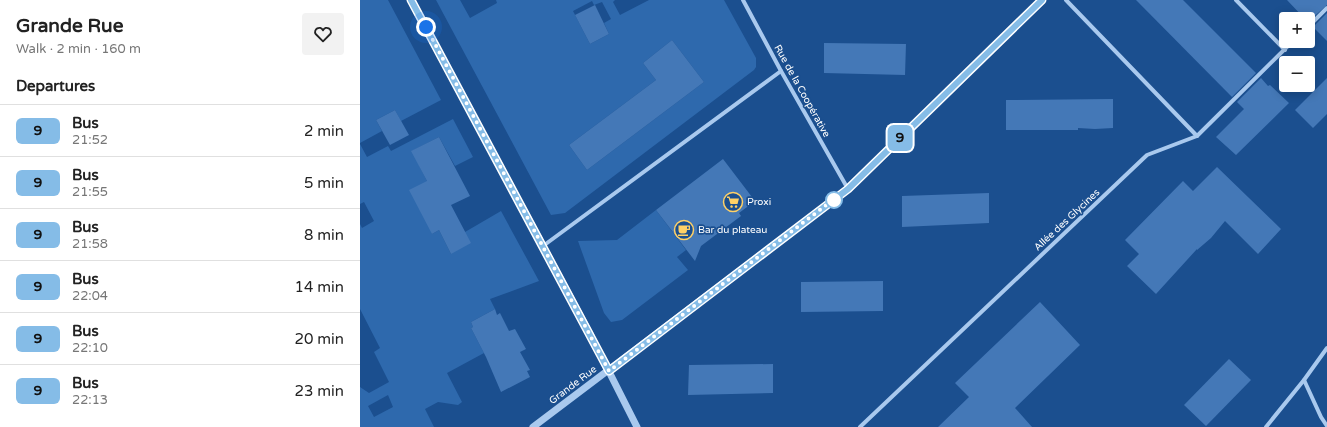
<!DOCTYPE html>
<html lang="en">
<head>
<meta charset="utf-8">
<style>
	body { margin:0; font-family:"Varela Round",sans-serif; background:#f2f2f2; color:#222; height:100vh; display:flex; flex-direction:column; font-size:15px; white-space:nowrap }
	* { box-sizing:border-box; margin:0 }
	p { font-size:13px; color:#767676 }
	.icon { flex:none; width:22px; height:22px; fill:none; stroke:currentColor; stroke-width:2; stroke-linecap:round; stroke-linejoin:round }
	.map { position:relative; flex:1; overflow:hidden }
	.details { display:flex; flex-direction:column; background:#fff; width:360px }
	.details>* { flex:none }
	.badge { padding:0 8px; border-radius:6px; font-size:14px; line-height:26px }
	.tools { position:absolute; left:919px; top:12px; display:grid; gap:8px }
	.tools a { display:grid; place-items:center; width:36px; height:36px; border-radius:4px; background:#fff; box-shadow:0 2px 10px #0003; font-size:20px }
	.you { position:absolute; width:20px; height:20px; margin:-10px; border:3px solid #fff; border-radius:50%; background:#1a73e8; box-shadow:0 0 0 6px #1a73e833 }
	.map>.badge { position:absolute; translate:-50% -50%; box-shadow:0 0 0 2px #fff }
	h2 { padding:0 16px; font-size:15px; line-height:36px }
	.round { display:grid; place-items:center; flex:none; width:42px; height:42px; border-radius:4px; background:#f2f2f2 }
	.summary { display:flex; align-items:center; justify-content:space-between; height:68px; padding:0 16px }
	h1 { font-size:19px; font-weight:700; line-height:30px }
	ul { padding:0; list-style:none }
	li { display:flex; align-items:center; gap:12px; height:52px; padding:0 16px; border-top:1px solid #e0e0e0 }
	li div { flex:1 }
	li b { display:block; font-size:15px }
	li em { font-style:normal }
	li .badge { min-width:44px; font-weight:700; text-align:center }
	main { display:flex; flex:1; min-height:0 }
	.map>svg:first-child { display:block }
	.green { fill:#2e69ad; fill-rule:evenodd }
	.building { fill:#4478b7 }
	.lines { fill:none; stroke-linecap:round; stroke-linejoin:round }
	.minor { stroke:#a9c9ee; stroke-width:4 }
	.tertiary { stroke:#a9c9ee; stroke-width:7 }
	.line-casing { stroke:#fff; stroke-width:9 }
	.line { stroke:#85bce7; stroke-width:6 }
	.walk { stroke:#fff; stroke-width:4; stroke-dasharray:0 7.2 }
	.stop-dot { fill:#fff; stroke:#85bce7; stroke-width:2 }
	.labels { text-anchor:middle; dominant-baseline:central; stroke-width:3.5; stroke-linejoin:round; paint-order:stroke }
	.street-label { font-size:10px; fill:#fff; stroke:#1b4f8f }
	.poi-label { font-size:10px; fill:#fff; stroke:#1b4f8f; text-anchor:start }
</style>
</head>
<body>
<main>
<section class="details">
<div class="summary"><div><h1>Grande Rue</h1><p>Walk · 2 min · 160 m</p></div><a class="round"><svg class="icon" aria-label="heart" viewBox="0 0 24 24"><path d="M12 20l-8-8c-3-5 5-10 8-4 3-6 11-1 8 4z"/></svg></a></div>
<h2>Departures</h2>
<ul>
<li><span class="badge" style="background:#85bce7;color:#111">9</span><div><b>Bus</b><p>21:52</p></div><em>2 min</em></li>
<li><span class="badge" style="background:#85bce7;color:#111">9</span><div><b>Bus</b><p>21:55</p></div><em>5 min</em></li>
<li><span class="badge" style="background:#85bce7;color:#111">9</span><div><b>Bus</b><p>21:58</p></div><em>8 min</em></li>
<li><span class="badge" style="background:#85bce7;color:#111">9</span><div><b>Bus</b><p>22:04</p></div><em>14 min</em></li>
<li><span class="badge" style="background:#85bce7;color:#111">9</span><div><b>Bus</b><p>22:10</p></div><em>20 min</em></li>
<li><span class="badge" style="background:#85bce7;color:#111">9</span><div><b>Bus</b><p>22:13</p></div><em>23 min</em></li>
</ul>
</section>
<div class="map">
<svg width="967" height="427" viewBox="0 0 967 427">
	<rect width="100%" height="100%" fill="#1b4f8f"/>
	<!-- green -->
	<g class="green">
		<path d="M0 0H28L81 100 41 121 35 110 16 120 22 131 0 143Z"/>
		<path d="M76 0H100L110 18 137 3 136 0H255L253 2 260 15 289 0H364L396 58V67L394 70 205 213 191 215ZM232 1 234 5 242 2 251 19 244 23 249 34 230 44 213 11ZM312 40 344 82 227 170 209 145 296 80 283 63Z"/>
		<path d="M93 119 113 157 95 166 79 137 52 151 67 181 72 234 79 230 91 254 105 232 141 211 179 281 130 299 135 309 111 322 113 327 111 328 124 353 87 373 102 402 98 405 78 402 65 409 74 427H0V387L9 393 29 382 14 352 20 348 0 309V224L2 228 14 221 4 202 0 204V144L7 157 28 146 31 151ZM28 395 33 407 14 417 8 406Z"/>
		<path d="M296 210 326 250 317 257 328 270 262 320 251 322 244 313 218 241 257 240Z"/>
	</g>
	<!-- building -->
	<g class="building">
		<path d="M776 0H823L896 73 872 97Z"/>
		<path d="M927 0H967V5L948 22V19H945Z"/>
		<path d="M235 5 249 34 230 44 215 15Z"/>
		<path d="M967 13V41L953 27Z"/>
		<path d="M312 40 344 82 227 170 209 145 296 80 283 63Z"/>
		<path d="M464 43 546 44 545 75 464 73Z"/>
		<path d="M901 78 908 86 910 85 929 103 876 155 856 137 884 109 877 102Z"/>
		<path d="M967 78V114L953 128 935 110Z"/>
		<path d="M753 99V128L735 129 718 128V130H646V100Z"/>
		<path d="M35 110 49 135 30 145 16 120Z"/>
		<path d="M79 137 110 196 91 205 111 243 91 254 79 230 72 234 49 190 67 181 51 151Z"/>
		<path d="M363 159 395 201 379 213 381 216 341 246 335 261 296 210Z"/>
		<path d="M857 167 921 229 898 254 865 221 851 238 837 250V249L796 294 767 266 779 254 765 240 823 181 833 191Z"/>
		<path d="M629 193V223L542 227V196Z"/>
		<path d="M523 281V311L441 312V282Z"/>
		<path d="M680 302 720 345 655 408 672 427H578L609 397 595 383Z"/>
		<path d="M135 309 137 315 140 313 149 331 155 329 166 349 160 352 170 370 167 371 170 377 141 392 126 357 111 328 113 327 111 322Z"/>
		<path d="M869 359 891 380 846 426 824 405Z"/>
		<path d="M413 364V393L328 395 329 365Z"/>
	</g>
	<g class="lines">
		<!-- minor -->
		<g class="minor">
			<path d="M383 0 421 71 488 189"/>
			<path d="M706 0 837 136"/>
			<path d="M876 0 925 50"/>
			<path d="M948 27 967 8"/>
			<path d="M183 246 421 71"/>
			<path d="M944 380 961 417 967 426"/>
			<path d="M500 427 787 155 837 136 933 41"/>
			<path d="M906 427 944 380 967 348"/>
		</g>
		<!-- tertiary -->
		<g class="tertiary">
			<path d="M51 0 230 334 277 427"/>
			<path d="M173 427 488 189 682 0"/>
		</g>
	</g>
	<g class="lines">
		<!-- line casing -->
		<g class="line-casing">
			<path id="line" d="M51 0 249 371 488 189 682 0"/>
		</g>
		<!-- line -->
		<use href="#line" class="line"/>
		<!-- walk -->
		<path class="walk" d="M66 27 249 371 478 196 474 200"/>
	</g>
	<!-- icons -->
	<defs>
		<g id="supermarket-ring" transform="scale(1)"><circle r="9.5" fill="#1b4f8f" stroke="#ffd166" stroke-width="1.5"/><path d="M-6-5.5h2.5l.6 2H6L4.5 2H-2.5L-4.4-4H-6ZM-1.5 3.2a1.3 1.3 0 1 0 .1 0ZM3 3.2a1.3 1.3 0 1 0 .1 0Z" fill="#ffd166"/></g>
		<g id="cafe-ring" transform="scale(1)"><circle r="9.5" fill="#1b4f8f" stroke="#ffd166" stroke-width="1.5"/><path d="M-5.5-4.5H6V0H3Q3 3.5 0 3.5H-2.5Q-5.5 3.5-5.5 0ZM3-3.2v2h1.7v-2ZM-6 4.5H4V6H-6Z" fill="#ffd166"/></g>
	</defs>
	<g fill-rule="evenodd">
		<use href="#supermarket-ring" x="373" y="202"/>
		<use href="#cafe-ring" x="324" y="230"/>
	</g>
	<!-- markers -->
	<circle class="stop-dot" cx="474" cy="200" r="8"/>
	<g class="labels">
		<!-- street labels -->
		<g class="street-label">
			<text transform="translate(442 91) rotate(61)">Rue de la Coopérative</text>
			<text transform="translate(707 220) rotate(-43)">Allée des Glycines</text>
			<text transform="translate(213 385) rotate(-37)">Grande Rue</text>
		</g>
		<!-- poi labels -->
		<g class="poi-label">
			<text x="387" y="202">Proxi</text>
			<text x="338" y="230">Bar du plateau</text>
		</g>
	</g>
</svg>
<div class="tools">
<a>+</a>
<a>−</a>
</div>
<div class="you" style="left:66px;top:27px"></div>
<b class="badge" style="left:540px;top:138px;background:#85bce7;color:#111">9</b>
</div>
</main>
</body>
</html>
